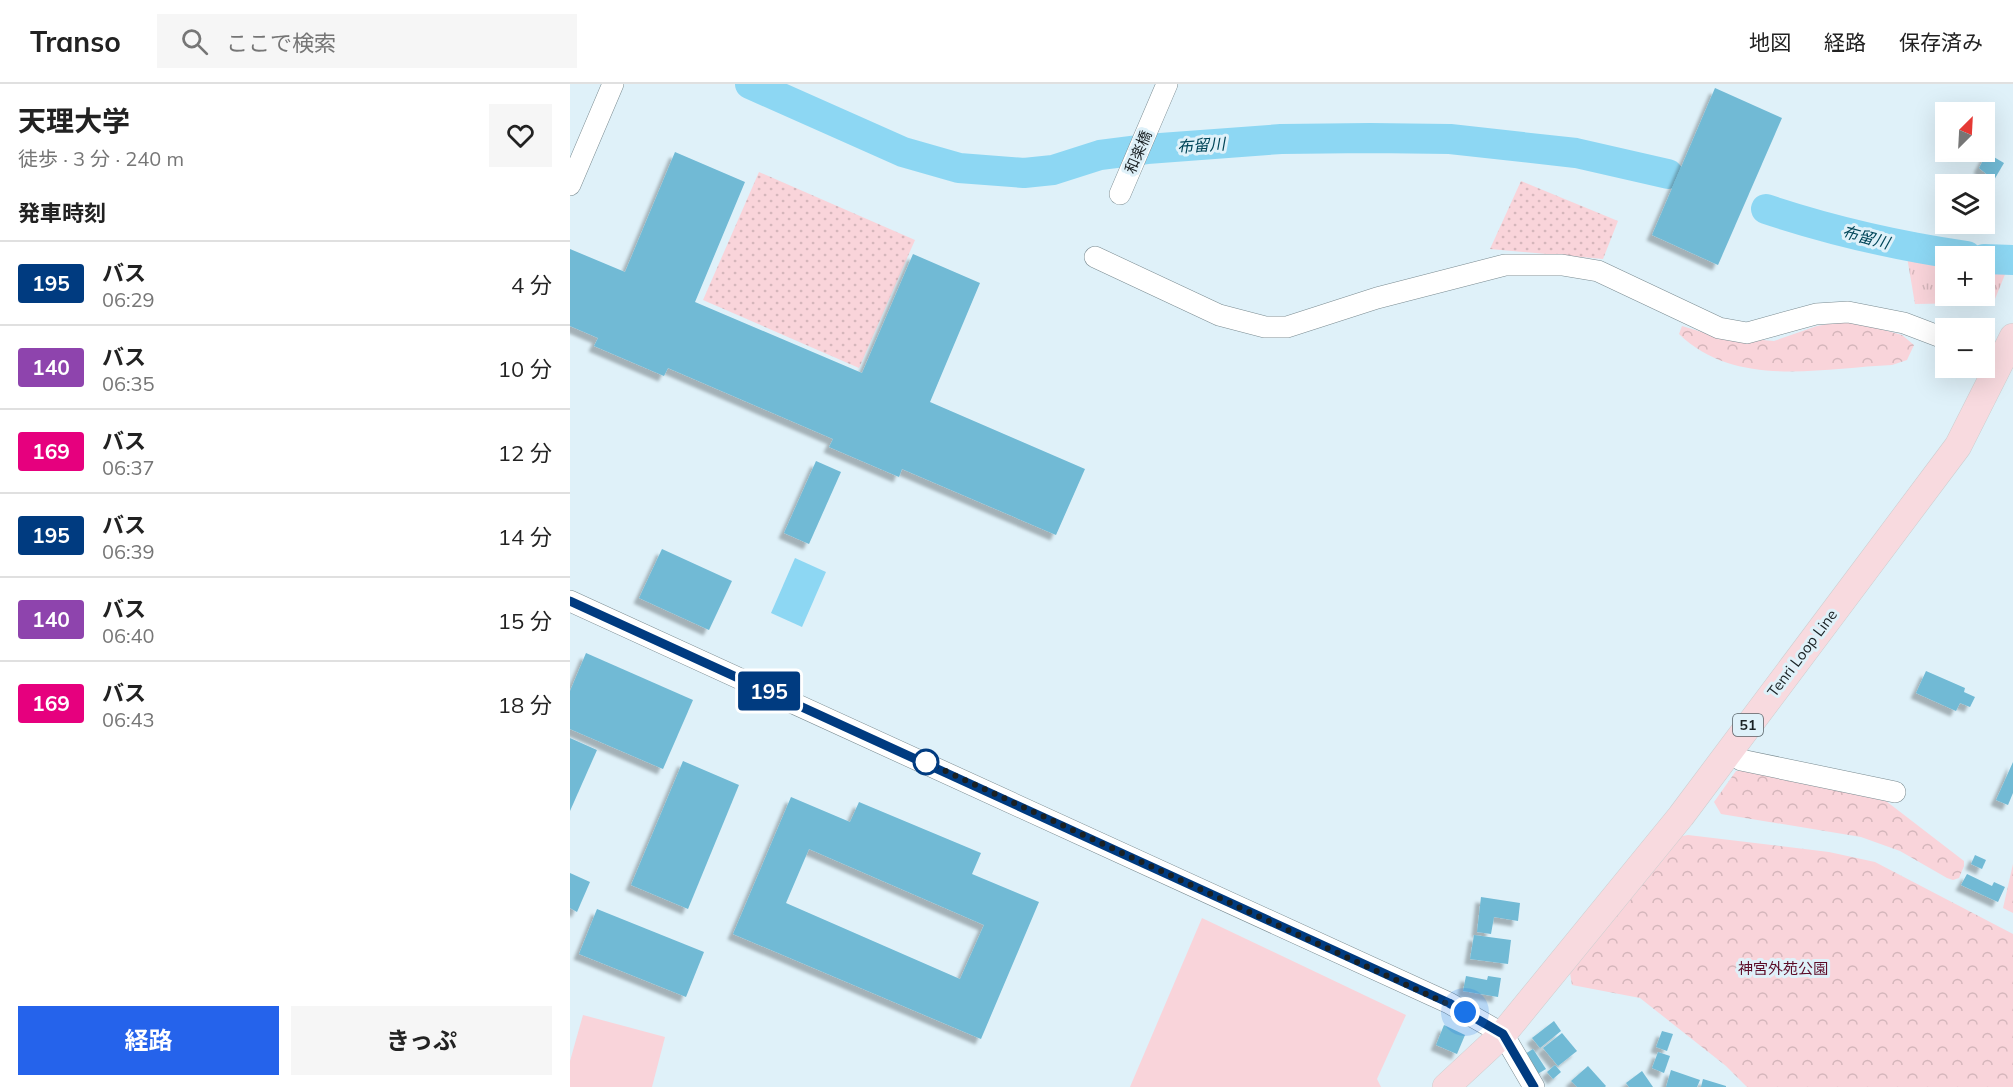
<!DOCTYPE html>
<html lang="ja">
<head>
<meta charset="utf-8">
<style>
	body { margin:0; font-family:Mulish,"Noto Sans JP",sans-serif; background:#f6f6f6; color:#222; height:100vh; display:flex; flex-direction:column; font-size:22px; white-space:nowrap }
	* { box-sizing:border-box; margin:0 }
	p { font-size:20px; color:#767676 }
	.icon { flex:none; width:33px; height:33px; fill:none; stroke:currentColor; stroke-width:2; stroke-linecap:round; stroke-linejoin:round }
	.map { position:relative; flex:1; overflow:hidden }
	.side { display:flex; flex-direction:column; background:#fff; width:570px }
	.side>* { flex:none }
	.badge { padding:0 12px; border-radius:4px; font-size:21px; line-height:39px }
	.needle { width:39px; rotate:24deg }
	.tools { position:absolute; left:1365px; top:18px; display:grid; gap:12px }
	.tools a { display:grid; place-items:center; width:60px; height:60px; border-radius:0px; background:#fff; box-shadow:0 6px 24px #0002; font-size:30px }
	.you { position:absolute; width:30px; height:30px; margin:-15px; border:4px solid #fff; border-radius:50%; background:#1a73e8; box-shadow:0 0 0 9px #1a73e833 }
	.map>.badge { position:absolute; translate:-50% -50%; box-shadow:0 0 0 3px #fff }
	h2 { padding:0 18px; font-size:22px; line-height:54px }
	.round { display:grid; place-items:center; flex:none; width:63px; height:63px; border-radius:0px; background:#f6f6f6 }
	.summary { display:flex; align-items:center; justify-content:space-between; height:102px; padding:0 18px }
	h1 { font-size:28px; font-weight:700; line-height:45px }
	.action { display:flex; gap:12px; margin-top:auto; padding:12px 18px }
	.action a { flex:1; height:69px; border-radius:0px; background:#2563eb; color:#fff; font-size:24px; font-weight:700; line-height:69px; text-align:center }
	.action a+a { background:#f6f6f6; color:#222 }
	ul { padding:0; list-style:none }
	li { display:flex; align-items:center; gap:18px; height:84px; padding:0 18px; border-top:2px solid #e0e0e0 }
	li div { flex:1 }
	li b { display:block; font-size:22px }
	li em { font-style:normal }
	li .badge { min-width:66px; font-weight:700; text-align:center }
	header { display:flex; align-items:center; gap:36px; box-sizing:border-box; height:84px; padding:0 30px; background:#fff; border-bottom:2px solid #e0e0e0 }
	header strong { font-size:28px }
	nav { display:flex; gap:33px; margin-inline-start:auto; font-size:21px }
	.search { width:420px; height:54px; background:#f6f6f6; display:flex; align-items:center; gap:15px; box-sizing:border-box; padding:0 21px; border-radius:0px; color:#767676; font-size:22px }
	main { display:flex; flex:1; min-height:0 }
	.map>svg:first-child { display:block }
	.grass { fill:url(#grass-tufts) }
	.forest { fill:url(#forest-crowns) }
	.garden { fill:url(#garden-dots) }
	.pitch { fill:#f9d4da }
	.water { fill:#8dd7f3 }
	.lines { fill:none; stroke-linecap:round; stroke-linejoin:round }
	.river { stroke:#8dd7f3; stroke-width:30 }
	.building { fill:#71bad5; fill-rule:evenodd; filter:url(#shadow) }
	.minor-casing { stroke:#7a8b91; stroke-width:22 }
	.major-casing { stroke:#cdcecf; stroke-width:28 }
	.minor { stroke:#fff; stroke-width:21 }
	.major { stroke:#f8dadf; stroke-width:27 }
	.line-casing { stroke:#fff; stroke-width:14 }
	.line { stroke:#003b80; stroke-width:9 }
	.walk { stroke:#1a2124; stroke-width:6; stroke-dasharray:0 10.8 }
	.stop-dot { fill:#fff; stroke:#003b80; stroke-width:3 }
	.labels { text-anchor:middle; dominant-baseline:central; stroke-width:6; stroke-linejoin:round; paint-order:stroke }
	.shield { fill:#dff1f9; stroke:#555f64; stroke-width:1.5 }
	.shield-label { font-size:14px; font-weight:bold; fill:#1a2124 }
	.street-label { font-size:15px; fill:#1a2124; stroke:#dff1f9 }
	.park-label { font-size:15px; fill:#5c0c27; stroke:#dff1f9 }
	.water-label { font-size:16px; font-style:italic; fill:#014558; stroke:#dff1f9 }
</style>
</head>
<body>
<header>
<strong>Transo</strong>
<div class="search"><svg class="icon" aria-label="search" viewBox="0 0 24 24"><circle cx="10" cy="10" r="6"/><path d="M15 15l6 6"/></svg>ここで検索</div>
<nav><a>地図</a><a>経路</a><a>保存済み</a></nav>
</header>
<main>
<section class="side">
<div class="summary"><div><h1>天理大学</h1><p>徒歩 · 3 分 · 240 m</p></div><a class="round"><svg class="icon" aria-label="heart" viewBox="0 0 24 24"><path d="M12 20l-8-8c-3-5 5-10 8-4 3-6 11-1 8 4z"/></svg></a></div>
<h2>発車時刻</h2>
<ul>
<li><span class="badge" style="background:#003b80;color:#fff">195</span><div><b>バス</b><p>06:29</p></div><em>4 分</em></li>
<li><span class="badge" style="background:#8e44ad;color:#fff">140</span><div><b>バス</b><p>06:35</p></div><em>10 分</em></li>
<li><span class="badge" style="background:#e6007e;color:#fff">169</span><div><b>バス</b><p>06:37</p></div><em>12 分</em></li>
<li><span class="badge" style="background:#003b80;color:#fff">195</span><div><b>バス</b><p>06:39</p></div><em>14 分</em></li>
<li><span class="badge" style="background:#8e44ad;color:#fff">140</span><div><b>バス</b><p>06:40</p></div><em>15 分</em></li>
<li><span class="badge" style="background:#e6007e;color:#fff">169</span><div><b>バス</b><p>06:43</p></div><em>18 分</em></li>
</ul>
<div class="action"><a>経路</a><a>きっぷ</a></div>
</section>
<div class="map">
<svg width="1443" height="1003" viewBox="0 0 1443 1003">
	<defs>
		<pattern id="grass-tufts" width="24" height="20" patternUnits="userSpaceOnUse" patternTransform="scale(1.5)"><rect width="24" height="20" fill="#f9d4da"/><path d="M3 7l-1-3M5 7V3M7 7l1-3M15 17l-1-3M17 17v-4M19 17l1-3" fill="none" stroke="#d5b6bb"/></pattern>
		<pattern id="forest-crowns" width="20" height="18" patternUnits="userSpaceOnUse" patternTransform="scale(1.5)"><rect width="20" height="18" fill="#f9d4da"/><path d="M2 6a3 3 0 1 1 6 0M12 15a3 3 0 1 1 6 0" fill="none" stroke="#d5b6bb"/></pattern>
		<pattern id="garden-dots" width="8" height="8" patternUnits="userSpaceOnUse" patternTransform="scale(1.5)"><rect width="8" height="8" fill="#f9d4da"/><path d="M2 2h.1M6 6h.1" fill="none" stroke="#d5b6bb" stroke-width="1.8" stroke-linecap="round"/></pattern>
		<filter id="shadow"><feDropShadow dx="-5.5" dy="5.5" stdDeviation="1.5" flood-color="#0004"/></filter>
	</defs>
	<rect width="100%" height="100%" fill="#dff1f9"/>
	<!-- grass -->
	<path class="grass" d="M1336 167 1375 173 1376 212H1414L1415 179 1438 183 1425 215 1412 214 1408 219 1345 220Z"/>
	<!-- forest -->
	<g class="forest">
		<path d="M1279 236 1332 251 1344 261 1337 276 1322 281C1251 284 1166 305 1109 250L1112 242 1145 252 1204 257 1247 242Z"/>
		<path d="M1175 686 1316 717 1394 777V782L1389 794 1383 796 1377 794 1330 767 1291 753 1151 730 1144 718 1166 687Z"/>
		<path d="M1118 751 1259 768 1305 778 1443 850V1003H1177L1156 982 1070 914 1002 901 999 883 1102 754Z"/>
		<path d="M1443 780V829L1433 824Z"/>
	</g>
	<!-- garden -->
	<g class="garden">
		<path d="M189 88 345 156 289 284 133 216Z"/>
		<path d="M951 97 1048 137 1033 175 920 165Z"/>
	</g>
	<!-- pitch -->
	<g class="pitch">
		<path d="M632 834 836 931 807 995 811 1003H560Z"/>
		<path d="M13 931 95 953 82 1003H0V977Z"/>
	</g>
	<!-- water -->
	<path class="water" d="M225 474 256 488 232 543 201 529Z"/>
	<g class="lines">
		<!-- river -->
		<g class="river">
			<path d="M180 0 333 68 389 84 454 89 483 86 530 71 577 65 711 55 800 54 880 55 1006 69 1098 90"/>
			<path d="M1196 125C1262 147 1328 162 1397 172"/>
			<path d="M1414 175 1443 176"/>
		</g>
	</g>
	<!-- building -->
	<g class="building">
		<path d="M1145 4 1212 34 1148 181 1082 151Z"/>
		<path d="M105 68 175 98 125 218 292 289 343 170 410 199 360 318 515 385 486 451 332 385 329 393 259 363 263 355 98 284 94 292 24 262 28 254 0 242V165L55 188Z"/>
		<path d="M1417 69 1434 79 1424 96 1409 84Z"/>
		<path d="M246 377 271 388 239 460 214 449Z"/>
		<path d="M92 465 162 497 139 546 69 514Z"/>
		<path d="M16 569 123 616 93 685 0 645V607Z"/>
		<path d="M1356 587 1395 604 1394 608 1405 613 1400 623 1390 619 1386 627 1346 609Z"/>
		<path d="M0 654 27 666 0 727Z"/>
		<path d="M113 677 169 701 118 825 61 801Z"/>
		<path d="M1443 678V709L1438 721 1426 716Z"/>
		<path d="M221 713 280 738 289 718 411 769 402 790 469 818 411 955 163 850ZM239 765 414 841 390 895 216 819Z"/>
		<path d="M1405 771 1416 776 1412 785 1401 780Z"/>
		<path d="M0 789 20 798 7 828 0 824Z"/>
		<path d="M1397 790 1422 802 1424 798 1435 803 1428 818 1391 801Z"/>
		<path d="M911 813 950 819 948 837 924 833 921 850 907 848Z"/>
		<path d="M27 825 134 868 116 913 9 870Z"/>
		<path d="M904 851 941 856 938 880 900 875Z"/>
		<path d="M896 892 917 896 918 892 931 894 928 913 893 907Z"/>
		<path d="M984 937 991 947 970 964 962 954Z"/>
		<path d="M874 941 895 951 887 970 866 961Z"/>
		<path d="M1092 947 1103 950 1097 967 1086 963Z"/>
		<path d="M992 949 1007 967 988 982 973 964Z"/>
		<path d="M963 965 976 985 966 991 952 972Z"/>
		<path d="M1088 968 1100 972 1094 989 1082 984Z"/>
		<path d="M985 981 991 988 983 995 977 988Z"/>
		<path d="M1018 982 1036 1002 1035 1003H1007L1001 997Z"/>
		<path d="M1101 986 1130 996 1127 1003H1096Z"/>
		<path d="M1072 987 1083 1003H1059L1056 999Z"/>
		<path d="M1133 995 1156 1002V1003H1131Z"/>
	</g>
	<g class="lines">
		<!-- minor casing -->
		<g class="minor-casing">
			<g id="minor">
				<path d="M0 101 43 0"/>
				<path d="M550 110 597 0"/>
				<path d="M525 173 649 231 695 243H717L807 214 935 181H992L1028 187 1149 244 1177 249 1246 230 1278 228 1334 239 1376 255"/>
				<path d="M0 517 879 919 933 950 964 1003"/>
				<path d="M1157 668 1171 676 1325 708"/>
			</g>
		</g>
		<!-- major casing -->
		<g class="major-casing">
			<path id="major" d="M876 1003 933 950 1111 732 1388 362 1443 253"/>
		</g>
		<!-- minor -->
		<use href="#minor" class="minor"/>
		<!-- major -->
		<use href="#major" class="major"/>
	</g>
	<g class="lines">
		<!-- line casing -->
		<g class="line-casing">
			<path id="line" d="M0 517 879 919 933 950 964 1003"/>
		</g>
		<!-- line -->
		<use href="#line" class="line"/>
		<!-- walk -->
		<path class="walk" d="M356 678 895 928"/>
	</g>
	<!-- markers -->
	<circle class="stop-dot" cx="356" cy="678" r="12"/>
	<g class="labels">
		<!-- shield labels -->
		<rect class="shield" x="1163" y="630" width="30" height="22" rx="4.5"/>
		<g class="shield-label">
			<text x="1178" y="641">51</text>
		</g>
		<!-- street labels -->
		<g class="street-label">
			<text transform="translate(568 68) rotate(-67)">和楽橋</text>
			<text transform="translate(1232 569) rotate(-53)">Tenri Loop Line</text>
		</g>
		<!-- park labels -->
		<g class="park-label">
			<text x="1213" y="884">神宮外苑公園</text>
		</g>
		<!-- water labels -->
		<g class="water-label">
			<text transform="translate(631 61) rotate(-4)">布留川</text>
			<text transform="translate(1296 153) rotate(15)">布留川</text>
		</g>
	</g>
</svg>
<div class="tools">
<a><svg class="needle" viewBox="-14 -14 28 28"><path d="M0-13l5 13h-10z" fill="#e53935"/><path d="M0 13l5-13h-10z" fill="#767676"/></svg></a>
<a><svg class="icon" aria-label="layers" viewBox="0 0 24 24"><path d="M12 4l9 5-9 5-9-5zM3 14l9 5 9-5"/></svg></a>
<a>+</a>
<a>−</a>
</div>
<div class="you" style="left:895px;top:928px"></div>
<b class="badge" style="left:199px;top:607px;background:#003b80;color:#fff">195</b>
</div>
</main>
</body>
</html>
